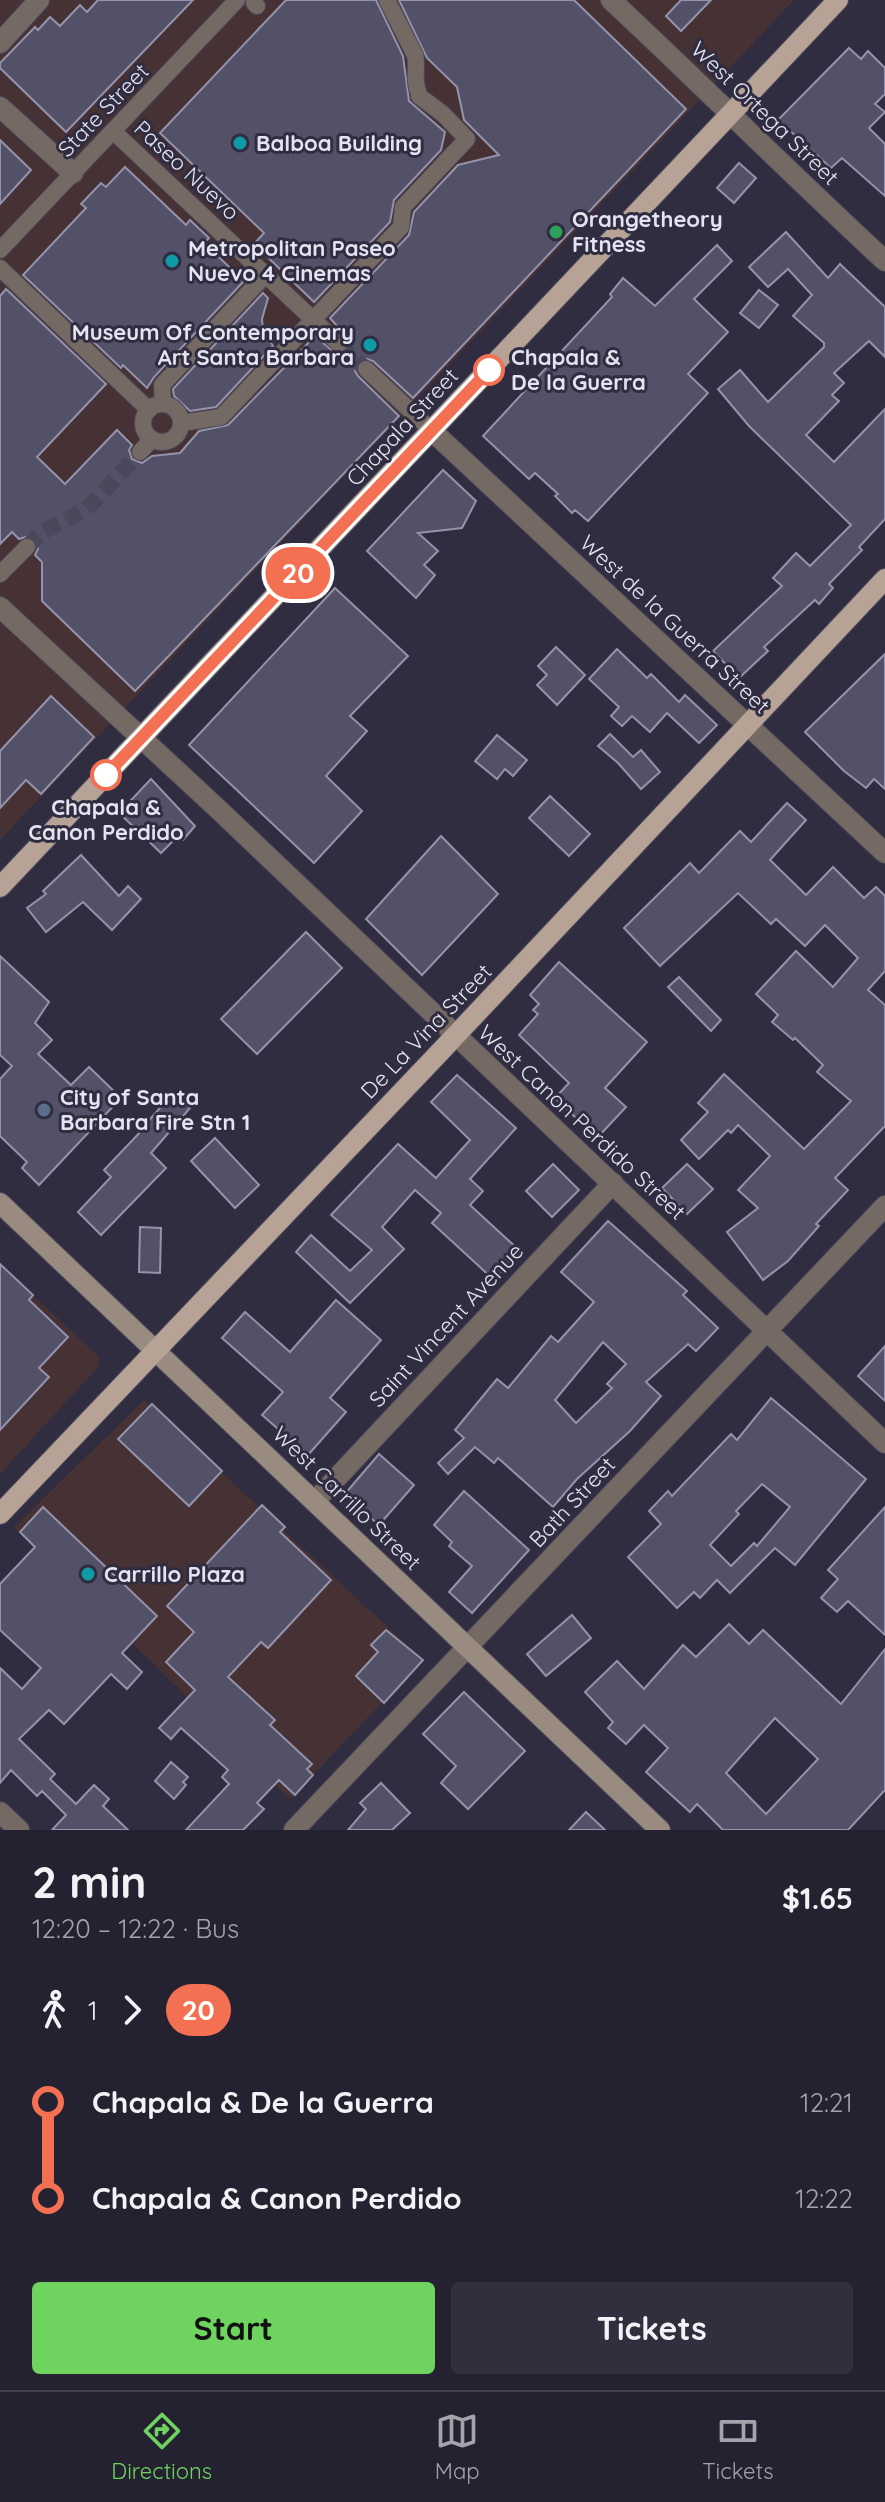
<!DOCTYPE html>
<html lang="en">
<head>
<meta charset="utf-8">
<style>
	body { margin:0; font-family:Quicksand,sans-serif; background:#302f3d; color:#f1f3f6; height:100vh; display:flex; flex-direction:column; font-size:30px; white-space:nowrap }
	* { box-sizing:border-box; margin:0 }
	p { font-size:26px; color:#a3a4ab }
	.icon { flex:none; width:44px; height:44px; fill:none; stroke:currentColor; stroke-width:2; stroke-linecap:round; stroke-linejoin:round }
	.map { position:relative; height:1830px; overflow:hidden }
	.sheet { display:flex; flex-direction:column; background:#242231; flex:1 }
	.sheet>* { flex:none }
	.badge { padding:0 16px; border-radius:26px; font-size:28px; line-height:52px }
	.map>.badge { position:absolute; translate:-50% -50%; box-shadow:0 0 0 4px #fff }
	.legs { display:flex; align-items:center; gap:12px; height:88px; padding:0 32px; font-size:26px }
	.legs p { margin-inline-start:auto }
	.headline { display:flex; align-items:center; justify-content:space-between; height:136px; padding:0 32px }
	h1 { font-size:44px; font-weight:800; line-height:60px }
	.button { display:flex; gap:16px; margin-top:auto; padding:16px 32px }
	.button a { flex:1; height:92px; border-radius:8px; background:#6fd35f; color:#111; font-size:32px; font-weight:800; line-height:92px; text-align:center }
	.button a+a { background:#302f3d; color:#f1f3f6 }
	ul { padding:0 32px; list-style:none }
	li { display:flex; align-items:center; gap:28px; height:96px; font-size:30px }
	li i { display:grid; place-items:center; width:12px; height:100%; margin:0 10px; background:currentColor }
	li i::after { content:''; width:20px; height:20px; margin:-10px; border:6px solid; border-radius:50%; background:#242231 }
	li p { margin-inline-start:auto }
	li:first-child i { background:linear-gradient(#0000 50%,currentColor 0) }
	li:last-child i { background:linear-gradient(currentColor 50%,#0000 0) }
	.tabs { display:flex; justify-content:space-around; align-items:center; height:112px; border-top:2px solid #413f4d; background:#242231; font-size:22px; color:#a3a4ab }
	.tabs a { display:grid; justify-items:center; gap:4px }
	.tabs .selected { color:#6fd35f }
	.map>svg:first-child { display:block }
	.commercial { fill:#463135 }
	.building { fill:#535167; stroke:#9593ab; stroke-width:2; fill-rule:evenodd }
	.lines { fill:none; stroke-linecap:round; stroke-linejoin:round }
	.pedestrian-tunnel { stroke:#4b485b; stroke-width:16; stroke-dasharray:16 8; stroke-linecap:butt }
	.pedestrian-casing { stroke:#4d4a5d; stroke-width:18 }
	.minor-casing { stroke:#4d4a5d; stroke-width:22 }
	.secondary-casing { stroke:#4d4a5d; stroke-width:22 }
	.primary-casing { stroke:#4d4a5d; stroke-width:22 }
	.pedestrian { stroke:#746a63; stroke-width:16 }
	.minor { stroke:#746a63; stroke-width:20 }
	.secondary { stroke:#9a8b80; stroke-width:20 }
	.primary { stroke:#b7a396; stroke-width:20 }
	.line-1-casing { stroke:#fff; stroke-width:18 }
	.line-1 { stroke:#f37053; stroke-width:12 }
	.culture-dot { fill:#0f9aa8; stroke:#302d41; stroke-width:3 }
	.leisure-dot { fill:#2e9e5b; stroke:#302d41; stroke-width:3 }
	.stop-1-dot { fill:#fff; stroke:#f37053; stroke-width:4 }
	.service-dot { fill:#5c6f8a; stroke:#302d41; stroke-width:3 }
	.labels { text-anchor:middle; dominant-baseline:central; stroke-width:6; stroke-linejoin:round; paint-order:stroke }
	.street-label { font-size:22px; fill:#e4e3f0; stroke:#302d41 }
	.poi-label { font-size:22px; font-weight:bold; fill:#e4e3f0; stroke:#302d41; text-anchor:start }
	.stop-label { font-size:22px; font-weight:bold; fill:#e4e3f0; stroke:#302d41; text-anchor:start }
</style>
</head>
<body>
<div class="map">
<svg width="885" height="1830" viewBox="0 0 885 1830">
	<rect width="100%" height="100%" fill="#302d41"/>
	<!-- commercial -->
	<g class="commercial">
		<path d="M0 0H794L0 840Z"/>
		<path d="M0 1264 100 1358 99 1366 0 1474Z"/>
		<path d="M144 1400 423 1660 290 1799 14 1527Z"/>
	</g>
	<!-- building -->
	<g class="building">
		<path d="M98 0H193L66 132 0 68V63L35 27 38 30 50 17 60 26 80 5 87 12Z"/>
		<path d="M286 0H376L403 56 409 101 445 132 441 150 394 200 390 222 314 302 254 244 264 233 160 133Z"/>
		<path d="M399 0H574L686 109 413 398 373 361 364 358 358 362 355 371 358 376 399 416 135 691 42 601V562L35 555 38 549 35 540 29 536 19 539 12 532 0 544V296L6 289 106 384 37 457 65 484 117 430 132 445 129 450 132 459 142 463 152 456 180 453 199 431 228 425 315 336 336 354 346 352 349 340 330 318 409 235 414 212 458 165 499 155 464 120 457 87 427 58Z"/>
		<path d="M681 0H711L681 31 666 16Z"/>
		<path d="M849 48 861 59 868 51 885 68V94L875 104 885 112 869 128 885 144V196L842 158 831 168 778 120Z"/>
		<path d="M0 140 31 170 0 204Z"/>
		<path d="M739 163 756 178 734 203 717 188Z"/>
		<path d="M125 167 186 225 190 220 209 238 204 243 244 281 154 377 147 388 123 365 121 368 23 275 86 208 81 204 101 183 106 187Z"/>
		<path d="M786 232 828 278 840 264 885 307V357L869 341 834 373 844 383 832 395 839 401 806 435 834 462 885 409V519L859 547 862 550 829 584 833 588 819 604 815 600 764 647 768 651 739 678 713 651 782 586 773 578 796 553 810 566 851 525 749 426 718 389 740 370 768 402 824 347V343L793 316 812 295 788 269 768 287 749 267Z"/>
		<path d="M717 245 732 261 694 299 728 332 688 374 708 393 588 521 575 510 572 513 555 496 558 494 535 473 529 479 483 436 612 297 610 294 623 278 655 306Z"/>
		<path d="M759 290 778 305 759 328 740 313Z"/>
		<path d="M263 293 268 298 262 319 263 329 273 346 216 407 190 411 174 396 173 389Z"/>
		<path d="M443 470 476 501 462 528 418 533 438 551 424 565 435 575 416 598 367 551Z"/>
		<path d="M335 588 408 656 350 716 367 731 326 776 362 811 314 863 189 745Z"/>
		<path d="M556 647 585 675 557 705 537 685 547 675 538 666Z"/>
		<path d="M617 649 647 678 651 674 679 702 685 695 717 725 699 743 667 713 650 732 632 716 622 726 611 716 619 707 589 679Z"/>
		<path d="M885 654V789L874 779 866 788 844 771 805 732Z"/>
		<path d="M51 696 94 737 41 794 26 780 0 808V751Z"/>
		<path d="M610 734 633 757 641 750 660 772 641 789 618 763 598 746Z"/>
		<path d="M497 735 527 760 513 776 505 769 497 779 475 761Z"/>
		<path d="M151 779 195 826 183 840 177 837 161 853 119 813Z"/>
		<path d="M550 796 590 834 569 856 529 818Z"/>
		<path d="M787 803 806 820 770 860 806 895 833 867 864 898 876 887 885 896V971L868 990 885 1005V1126L835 1178 848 1190 816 1224 819 1226 788 1261 763 1280 727 1232 758 1208 738 1190 770 1156 738 1125 731 1133 728 1130 699 1159 681 1140 708 1112 698 1103 724 1074 804 1149 851 1101 817 1072 823 1065 795 1038 793 1040 772 1022 778 1015 756 994 796 951 833 987 858 958 825 925 805 946 776 919 771 924 738 893 660 966 624 928 690 863 699 873 740 831 751 842Z"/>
		<path d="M441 836 498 894 422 975 366 919Z"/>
		<path d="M81 855 119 896 128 886 141 899 112 930 83 902 46 932 27 908 46 894 43 891Z"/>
		<path d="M306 932 342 968 257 1054 221 1019Z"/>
		<path d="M0 956 49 1002 35 1023 52 1040 38 1054 71 1085 89 1067 121 1098 39 1185 22 1168 27 1162 0 1136V1079L12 1066 0 1055Z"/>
		<path d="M559 962 647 1042 605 1088 626 1107 597 1138 555 1098 569 1083 519 1035 538 1014 533 1010 539 1004 530 995Z"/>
		<path d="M679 977 721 1020 711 1031 668 987Z"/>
		<path d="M457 1075 516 1128 470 1179 483 1191 470 1205 520 1251 494 1280 432 1223 441 1213 415 1190 382 1227 404 1249 350 1303 296 1252 311 1235 350 1271 372 1250 331 1215 398 1144 436 1178 470 1140 431 1102Z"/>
		<path d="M173 1093 190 1108 151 1153 166 1168 101 1235 78 1212 111 1177 104 1170 146 1126 145 1125Z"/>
		<path d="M215 1138 259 1185 235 1208 191 1161Z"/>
		<path d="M553 1164 579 1190 552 1217 526 1191Z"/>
		<path d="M687 1164 713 1189 687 1214 662 1188Z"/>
		<path d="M608 1221 687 1291 683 1295 718 1328 696 1351 688 1344 646 1382 661 1396 630 1431 577 1479 553 1507 498 1458 494 1463 475 1447 448 1474 438 1463 464 1438 455 1430 497 1379 508 1388 551 1336 558 1342 594 1302 561 1272ZM603 1342 626 1364 607 1384 612 1388 576 1423 555 1400Z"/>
		<path d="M140 1227 161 1228 160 1273 139 1272Z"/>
		<path d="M0 1264 33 1295 29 1300 68 1337 39 1368 49 1377 0 1430Z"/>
		<path d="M336 1300 381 1340 330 1398 346 1412 308 1455 262 1415 283 1392 222 1338 245 1312 290 1352Z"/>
		<path d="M885 1346V1401L858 1376Z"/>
		<path d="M771 1398 866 1479 795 1565 775 1548 730 1593 717 1580 700 1598 694 1592 677 1608 628 1557 661 1524 649 1511 668 1491 672 1496 731 1434 737 1440ZM762 1484 790 1507 757 1546 754 1543 731 1566 710 1545 739 1514 736 1511Z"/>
		<path d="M152 1404 222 1471 189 1506 118 1439Z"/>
		<path d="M379 1454 414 1485 379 1525 344 1495Z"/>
		<path d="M464 1491 529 1550 472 1613 449 1592 472 1566 449 1546 452 1542 434 1525Z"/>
		<path d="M262 1505 285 1527 280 1532 331 1580 268 1648 261 1642 228 1677 275 1720 270 1725 312 1764 307 1769 313 1775 295 1795 279 1780 257 1803 264 1809 243 1830H186L229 1784 222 1777 228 1770 181 1728 171 1739 159 1728 195 1690 166 1662 194 1632 167 1606Z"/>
		<path d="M43 1507 157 1616 122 1653 142 1672 127 1689 111 1674 64 1724 49 1710 19 1739 55 1774 50 1779 76 1804 94 1785 109 1799 103 1806 128 1830H52L66 1815 42 1791 37 1796 11 1770 0 1783V1668L22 1689 41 1668 0 1630V1584L35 1547 20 1532Z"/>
		<path d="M885 1507V1635L848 1601 837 1612 821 1598 838 1579 828 1570Z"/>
		<path d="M572 1615 591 1638 546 1676 527 1654Z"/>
		<path d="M729 1624 749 1644 763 1630 841 1704 885 1649V1790L848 1830H723L697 1804 690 1812 646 1772 668 1748 644 1725 626 1744 608 1728 613 1722 585 1692 617 1661 644 1689 683 1645 696 1657ZM775 1718 818 1759 766 1814 726 1773Z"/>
		<path d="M386 1630 423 1660 384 1703 356 1676 378 1652 371 1645Z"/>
		<path d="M464 1692 525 1751 468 1809 441 1783 456 1766 423 1734Z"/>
		<path d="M171 1762 188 1777 183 1782 186 1785 174 1799 155 1781Z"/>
		<path d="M381 1783 410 1813 392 1830H348L366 1809 360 1803Z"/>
		<path d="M586 1812 605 1830H569Z"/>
	</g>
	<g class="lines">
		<!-- pedestrian-tunnel -->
		<g class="pedestrian-tunnel">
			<path d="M339 344 366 369"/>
			<path d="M27 547 42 532 87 509 140 452"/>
		</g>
		<!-- pedestrian casing -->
		<g class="pedestrian-casing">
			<g id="pedestrian">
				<path d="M387 0 415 55C418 67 413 79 418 91"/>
				<path d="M254 3 257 6"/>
				<path d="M113 131 339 344"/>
				<path d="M0 250 237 0"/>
				<path d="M0 268 149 410"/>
				<path d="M366 369 431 430"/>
				<path d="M163 404 162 385 266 274"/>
				<circle cx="162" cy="423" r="19"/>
				<path d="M181 423 221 417 401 227 403 207 467 139 443 114 419 96"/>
				<path d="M140 452 152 439"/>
				<path d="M0 574 27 547"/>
			</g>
		</g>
		<!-- minor casing -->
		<g class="minor-casing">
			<g id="minor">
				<path d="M611 0C703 86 792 175 885 261"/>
				<path d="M0 43 39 0"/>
				<path d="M0 107 73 173"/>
				<path d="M431 430 885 853"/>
				<path d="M0 607 218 809 885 1443"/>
				<path d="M315 1501 613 1183"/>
				<path d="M0 1812 19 1830"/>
				<path d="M294 1830 885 1206"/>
			</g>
		</g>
		<!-- secondary casing -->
		<g class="secondary-casing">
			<path id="secondary" d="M0 1203 660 1830"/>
		</g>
		<!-- primary casing -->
		<g class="primary-casing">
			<g id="primary">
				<path d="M0 887 838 0"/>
				<path d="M0 1514 440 1052 885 579"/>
			</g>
		</g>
		<!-- pedestrian -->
		<use href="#pedestrian" class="pedestrian"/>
		<!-- minor -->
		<use href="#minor" class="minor"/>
		<!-- secondary -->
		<use href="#secondary" class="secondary"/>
		<!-- primary -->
		<use href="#primary" class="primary"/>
	</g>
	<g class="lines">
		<!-- line-1 casing -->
		<g class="line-1-casing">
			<path id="line-1" d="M106 775 489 370"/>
		</g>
		<!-- line-1 -->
		<use href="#line-1" class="line-1"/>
	</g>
	<!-- markers -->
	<g class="culture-dot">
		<circle cx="240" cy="143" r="8"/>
		<circle cx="172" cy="261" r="8"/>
		<circle cx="370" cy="345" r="8"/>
		<circle cx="88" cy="1574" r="8"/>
	</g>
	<circle class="leisure-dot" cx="556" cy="232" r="8"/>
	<g class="stop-1-dot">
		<circle cx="489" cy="370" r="14"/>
		<circle cx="106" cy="775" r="14"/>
	</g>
	<circle class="service-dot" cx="44" cy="1110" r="8"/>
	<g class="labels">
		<!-- street labels -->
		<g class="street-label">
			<text transform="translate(103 110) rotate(-46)">State Street</text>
			<text transform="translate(765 113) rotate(44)">West Ortega Street</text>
			<text transform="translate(187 170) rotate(43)">Paseo Nuevo</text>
			<text transform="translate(402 427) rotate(-47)">Chapala Street</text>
			<text transform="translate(675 624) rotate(43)">West de la Guerra Street</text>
			<text transform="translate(426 1031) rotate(-46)">De La Vina Street</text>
			<text transform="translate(582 1122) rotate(43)">West Canon Perdido Street</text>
			<text transform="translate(446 1325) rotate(-47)">Saint Vincent Avenue</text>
			<text transform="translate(347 1498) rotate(44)">West Carrillo Street</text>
			<text transform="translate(572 1502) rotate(-47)">Bath Street</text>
		</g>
		<!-- poi labels -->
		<g class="poi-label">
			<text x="256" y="143">Balboa Building</text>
			<text x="572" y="219">Orangetheory<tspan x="572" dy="25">Fitness</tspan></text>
			<text x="188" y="248">Metropolitan Paseo<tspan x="188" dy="25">Nuevo 4 Cinemas</tspan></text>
			<text x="354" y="332" text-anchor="end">Museum Of Contemporary<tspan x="354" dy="25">Art Santa Barbara</tspan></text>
			<text x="60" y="1097">City of Santa<tspan x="60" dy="25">Barbara Fire Stn 1</tspan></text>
			<text x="104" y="1574">Carrillo Plaza</text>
		</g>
		<!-- stop labels -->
		<g class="stop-label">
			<text x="511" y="357">Chapala &amp;<tspan x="511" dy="25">De la Guerra</tspan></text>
			<text x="106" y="807" text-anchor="middle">Chapala &amp;<tspan x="106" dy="25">Canon Perdido</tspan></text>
		</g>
	</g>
</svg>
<b class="badge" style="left:298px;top:573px;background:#f37053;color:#fff">20</b>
</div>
<section class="sheet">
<div class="headline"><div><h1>2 min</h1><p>12:20 – 12:22 · Bus</p></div><b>$1.65</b></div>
<div class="legs"><svg class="icon" aria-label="walk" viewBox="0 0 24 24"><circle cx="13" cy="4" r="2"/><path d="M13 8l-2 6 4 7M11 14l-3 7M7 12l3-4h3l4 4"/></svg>1<svg class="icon" aria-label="forward" viewBox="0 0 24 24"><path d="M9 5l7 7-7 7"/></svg><b class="badge" style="background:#f37053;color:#fff">20</b></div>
<ul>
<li><i style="color:#f37053"></i><b>Chapala &amp; De la Guerra</b><p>12:21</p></li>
<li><i style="color:#f37053"></i><b>Chapala &amp; Canon Perdido</b><p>12:22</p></li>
</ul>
<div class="button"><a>Start</a><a>Tickets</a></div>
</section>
<nav class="tabs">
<a class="selected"><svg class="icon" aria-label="directions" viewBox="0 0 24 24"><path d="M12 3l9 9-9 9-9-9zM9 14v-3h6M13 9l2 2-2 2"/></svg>Directions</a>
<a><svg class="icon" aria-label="map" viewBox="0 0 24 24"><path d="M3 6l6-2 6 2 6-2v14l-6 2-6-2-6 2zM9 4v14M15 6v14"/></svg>Map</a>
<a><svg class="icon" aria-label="tickets" viewBox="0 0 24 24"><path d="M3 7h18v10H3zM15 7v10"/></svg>Tickets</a>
</nav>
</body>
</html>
